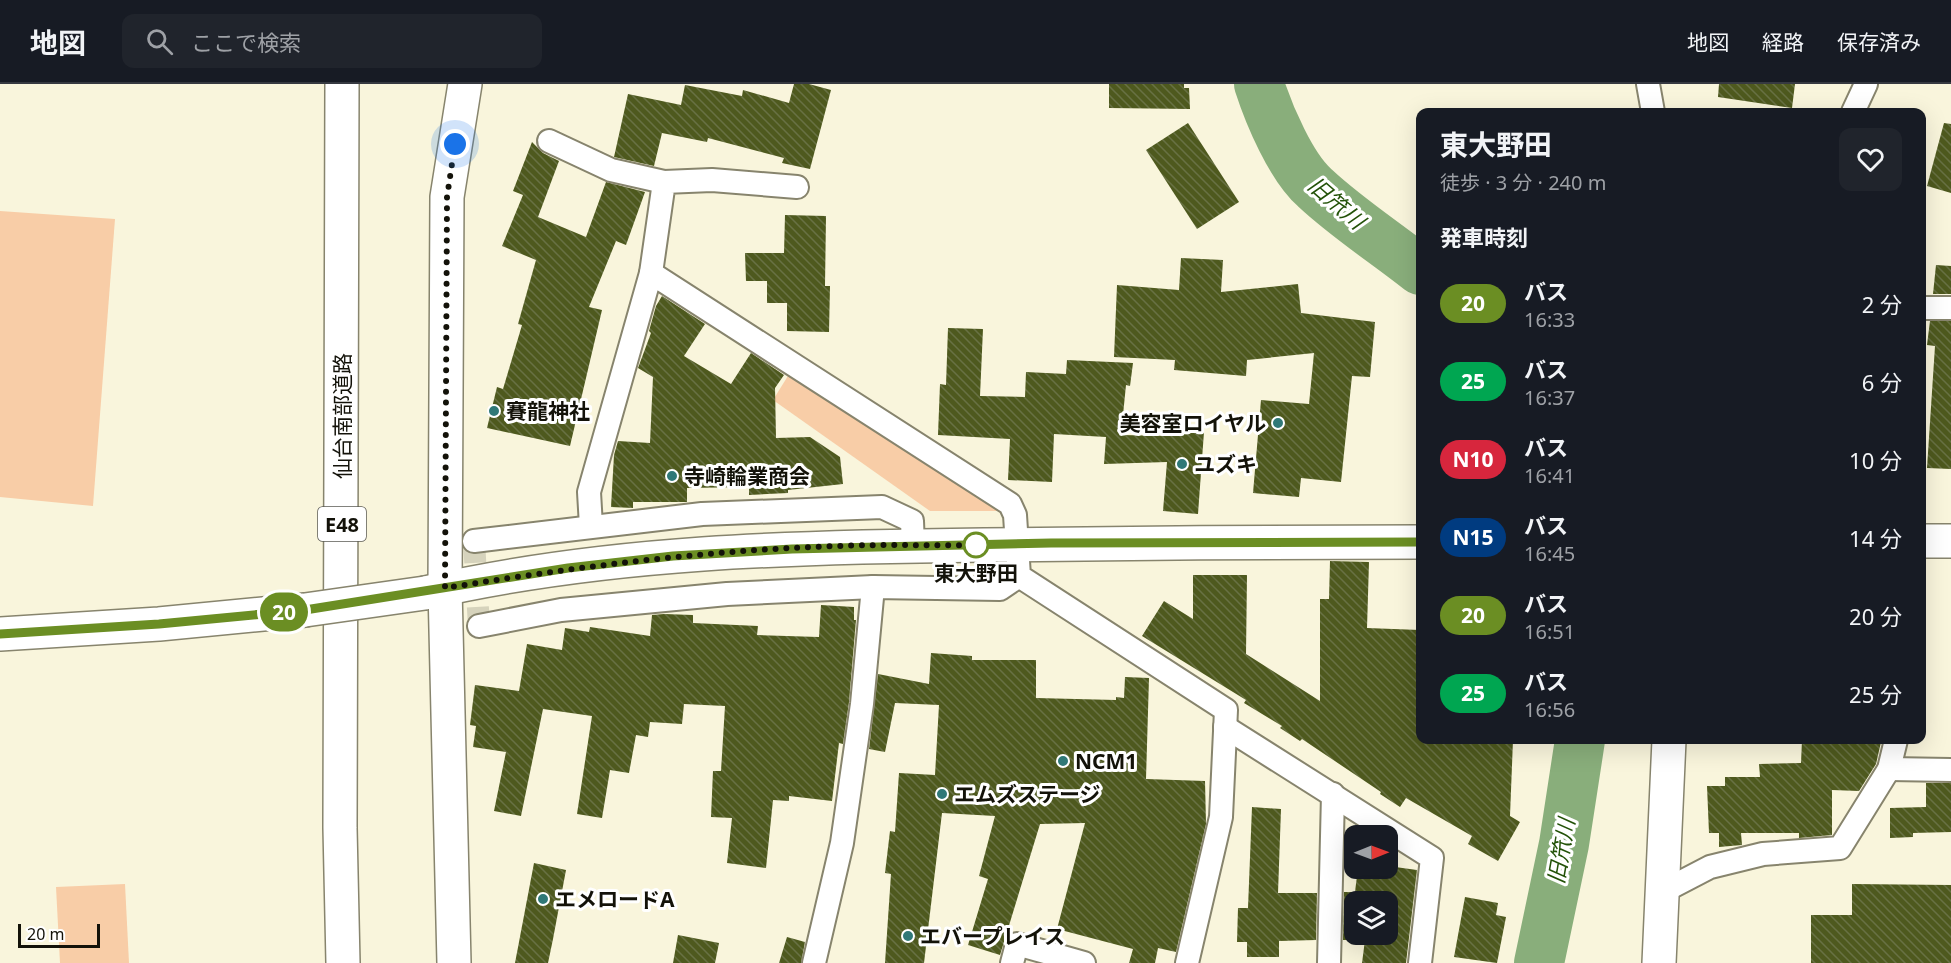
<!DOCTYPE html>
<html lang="ja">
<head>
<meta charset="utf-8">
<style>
	body { margin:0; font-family:"Noto Sans","Noto Sans JP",sans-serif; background:#20242c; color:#f1f3f6; height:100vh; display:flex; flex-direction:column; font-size:22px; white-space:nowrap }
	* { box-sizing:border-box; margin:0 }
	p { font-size:20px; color:#9ea1a6 }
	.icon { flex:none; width:33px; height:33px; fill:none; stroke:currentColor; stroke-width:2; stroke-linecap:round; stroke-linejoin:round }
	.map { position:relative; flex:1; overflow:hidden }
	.details { position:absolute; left:1416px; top:24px; width:510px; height:636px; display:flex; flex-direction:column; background:#171b24; border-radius:12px; box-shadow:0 6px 24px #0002 }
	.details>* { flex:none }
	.badge { padding:0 12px; border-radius:20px; font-size:21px; line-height:39px }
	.needle { width:39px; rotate:89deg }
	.fabs { position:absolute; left:1344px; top:741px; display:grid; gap:12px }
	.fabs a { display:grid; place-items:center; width:54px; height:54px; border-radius:12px; background:#171b24; box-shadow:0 6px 24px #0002; font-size:30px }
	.scale { position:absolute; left:18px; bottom:15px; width:82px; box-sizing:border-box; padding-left:6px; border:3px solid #131209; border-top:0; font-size:16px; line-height:21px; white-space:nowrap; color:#131209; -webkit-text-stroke:4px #fff; paint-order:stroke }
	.you { position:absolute; width:30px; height:30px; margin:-15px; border:4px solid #fff; border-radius:50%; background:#1a73e8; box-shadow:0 0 0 9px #1a73e833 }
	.map>.badge { position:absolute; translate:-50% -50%; box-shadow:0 0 0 3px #fff }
	h2 { padding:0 24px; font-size:22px; line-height:54px }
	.round { display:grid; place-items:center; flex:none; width:63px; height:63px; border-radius:12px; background:#20242c }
	.overview { display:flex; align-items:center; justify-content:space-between; height:102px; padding:0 24px }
	h1 { font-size:28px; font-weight:700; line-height:45px }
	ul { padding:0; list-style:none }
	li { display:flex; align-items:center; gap:18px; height:78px; padding:0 24px }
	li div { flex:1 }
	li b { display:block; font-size:22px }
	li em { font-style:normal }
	li .badge { min-width:66px; font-weight:700; text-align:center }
	header { display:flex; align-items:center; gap:36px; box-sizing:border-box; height:84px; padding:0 30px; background:#171b24; border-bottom:2px solid #363941 }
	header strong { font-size:28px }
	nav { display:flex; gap:33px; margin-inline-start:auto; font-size:21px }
	.search { width:420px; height:54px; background:#20242c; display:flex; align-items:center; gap:15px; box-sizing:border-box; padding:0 21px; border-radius:12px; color:#9ea1a6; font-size:22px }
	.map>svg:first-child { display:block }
	.green { fill:#f8cda7 }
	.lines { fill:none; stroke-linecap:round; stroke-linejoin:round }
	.river { stroke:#89ae7b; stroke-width:50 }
	.building { fill:url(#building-back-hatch); fill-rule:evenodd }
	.street-tunnel { stroke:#d6d3bc; stroke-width:22; stroke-dasharray:22 11; stroke-linecap:butt }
	.street-casing { stroke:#87846d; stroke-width:26 }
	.secondary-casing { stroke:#87846d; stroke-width:36 }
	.highway-casing { stroke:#87846d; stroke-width:36 }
	.street { stroke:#fff; stroke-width:22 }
	.secondary { stroke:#fff; stroke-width:33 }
	.highway { stroke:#fff; stroke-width:33 }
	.secondary-bridge-casing { stroke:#87846d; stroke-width:36; stroke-linecap:butt }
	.secondary-bridge { stroke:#fff; stroke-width:33 }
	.line-casing { stroke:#fff; stroke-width:14 }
	.line { stroke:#6b8e23; stroke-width:9 }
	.walk { stroke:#131209; stroke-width:6; stroke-dasharray:0 10.8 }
	.poi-dot { fill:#2f7877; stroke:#fff; stroke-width:2 }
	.stop-dot { fill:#fff; stroke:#6b8e23; stroke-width:3 }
	.labels { text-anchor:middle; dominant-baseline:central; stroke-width:6; stroke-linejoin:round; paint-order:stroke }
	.shield { fill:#fff; stroke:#5a5953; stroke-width:1.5 }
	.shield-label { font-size:20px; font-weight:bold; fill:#131209 }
	.poi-label { font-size:21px; font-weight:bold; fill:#131209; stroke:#fff; text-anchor:start }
	.street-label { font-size:21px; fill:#131209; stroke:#fff }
	.stop-label { font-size:21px; font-weight:bold; fill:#131209; stroke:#fff }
	.water-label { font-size:22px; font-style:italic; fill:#235208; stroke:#fff }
</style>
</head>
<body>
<header>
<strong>地図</strong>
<div class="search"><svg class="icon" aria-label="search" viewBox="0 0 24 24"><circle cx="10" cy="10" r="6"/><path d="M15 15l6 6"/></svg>ここで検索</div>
<nav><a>地図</a><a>経路</a><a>保存済み</a></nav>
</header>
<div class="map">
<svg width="1951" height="879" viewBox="0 0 1951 879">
	<defs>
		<pattern id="building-back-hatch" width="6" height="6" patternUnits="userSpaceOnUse" patternTransform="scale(1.5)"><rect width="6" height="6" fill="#4e591e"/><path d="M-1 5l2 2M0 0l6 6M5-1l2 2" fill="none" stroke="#687144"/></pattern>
	</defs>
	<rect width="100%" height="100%" fill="#f9f5dc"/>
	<!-- green -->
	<g class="green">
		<path d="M0 127 115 135 93 422 0 413Z"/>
		<path d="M791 287 998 423V427H930L773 316Z"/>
		<path d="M125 800 129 879H60L56 803Z"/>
	</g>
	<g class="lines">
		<!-- river -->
		<g class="river">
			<path d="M1259 0C1269 31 1291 83 1315 104 1347 134 1386 159 1420 186"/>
			<path d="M1539 879 1564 760 1580 656"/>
		</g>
	</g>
	<!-- building -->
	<g class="building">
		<path d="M794 0H809L831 6 810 85 782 79 784 74 708 54 707 58 662 49 654 82 614 73 628 10 681 21 685 1 742 12 743 6 789 19Z"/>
		<path d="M1109 0H1184V4H1189L1190 25 1109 24Z"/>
		<path d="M1719 0H1795L1792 24 1718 13Z"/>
		<path d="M1188 39 1239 118 1197 145 1146 66Z"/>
		<path d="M1944 39 1951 40V109L1927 102Z"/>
		<path d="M532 58 543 69 559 77 538 133 586 153 606 98 645 108 626 161 616 157 589 223 602 226 570 362 487 344 497 303 503 305 522 241 518 240 536 176 502 162 523 111 513 107Z"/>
		<path d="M785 131 826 132 825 202H830L829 248 787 247V219H767V197H746L745 169H784Z"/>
		<path d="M1181 174 1223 176 1221 208 1298 200 1301 229 1375 238 1370 293 1352 292 1341 398 1301 394 1299 413 1253 409 1261 316 1309 320 1314 269 1247 276 1246 292 1174 286 1175 276 1114 273 1117 201 1179 206Z"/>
		<path d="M1936 181 1951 182V210H1933Z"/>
		<path d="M662 212 705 240 684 272 731 300 751 269 784 291 775 304 776 354 810 353 840 373 843 400 788 406V409L749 411V403L687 404V418H633V424L611 423 614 371 618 357 650 359 653 293 638 284 651 249 649 247 656 222Z"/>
		<path d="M1930 237H1951V385L1927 384 1935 262 1927 261Z"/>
		<path d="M948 244 983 245 980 312 1025 313 1026 288 1066 290 1067 276 1133 279 1130 302 1126 301 1121 351 1169 352V345L1204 348 1198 430 1163 427 1167 378 1104 380 1106 353 1054 350 1052 398 1008 396 1010 355 938 351 940 300 946 301Z"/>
		<path d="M1330 477 1369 478 1367 544 1420 546V656H1513L1510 732 1520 738 1498 777 1468 760 1472 752 1406 714 1400 723 1380 710 1381 708 1302 655 1300 657 1280 644 1282 642 1244 619 1246 616 1142 552 1164 517 1193 535V491H1247L1246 570 1320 617V515H1329Z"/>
		<path d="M821 521 854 523V536H856L849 618 843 660 839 659 832 717 789 712V717L773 716 766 784 727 779 732 734 711 733 713 687H721L725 622 684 620 682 640 650 638 648 653 636 651 629 689 610 686 602 734 577 730 592 632 543 625 521 732 494 727 506 668 473 663 476 642 470 641 475 601 519 607 527 560 562 566 565 544 589 548 590 543 650 552 652 531 664 530 693 531V539L758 542 757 551 819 553Z"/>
		<path d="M931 569 972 572V576H1036V614L1116 616V613L1124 614 1125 593 1149 594 1146 695 1205 697 1206 740 1176 868 1158 864 1155 879H1129L1133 865 1057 845 1085 739 1040 740 1000 871 968 861 988 795 979 792 995 732 942 729 924 879H885L891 790 885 789 890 747 895 748 899 689 935 691 939 621 895 619 885 668 869 665 878 590 929 600Z"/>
		<path d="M1802 656 1881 658 1876 680 1859 707 1832 706V751L1799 754V749H1741L1742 761 1719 763V749H1709L1707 702H1725V693H1760L1759 680 1801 679Z"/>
		<path d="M1926 699H1951V748L1913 749V753L1890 754V724L1926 723Z"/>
		<path d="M1252 723 1281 725 1278 809H1317L1316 856 1279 857V873H1247V858H1237L1238 824H1248Z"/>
		<path d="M534 779 566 786 553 855 548 879H515Z"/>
		<path d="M1388 782 1417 786 1406 879H1362L1365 856H1343L1344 808H1355L1358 784H1388ZM1354 818H1388V850H1354Z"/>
		<path d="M1852 800 1951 801V879H1811V831H1852Z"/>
		<path d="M1465 813 1498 819 1496 831 1506 833 1497 879 1454 873Z"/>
		<path d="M678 851 719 859 715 879H673Z"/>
		<path d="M787 853 805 858 801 879H779Z"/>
	</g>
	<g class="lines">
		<!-- street-tunnel -->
		<path class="street-tunnel" d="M474 457 479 542"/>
		<!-- street casing -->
		<g class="street-casing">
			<g id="street">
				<path d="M1648 0 1653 28"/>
				<path d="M1853 28 1866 0"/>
				<path d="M549 57 611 86 664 98"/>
				<path d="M651 189 664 98 712 96 797 103"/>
				<path d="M1922 224H1951"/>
				<path d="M591 442 589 408 651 189 1010 420 1015 431 1019 492 1226 626 1221 733 1187 879"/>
				<path d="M474 457 702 430 882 423 912 437 913 462"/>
				<path d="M479 542 561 526 727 510 873 503 1000 505 1019 492"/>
				<path d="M1225 643 1432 774 1420 879"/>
				<path d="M1889 685 1951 686"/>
				<path d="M1662 808 1710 783 1763 770 1840 764 1889 685 1896 656"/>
				<path d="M814 879 842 759 862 620 873 503"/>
				<path d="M1012 879 1017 860 1084 879"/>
				<path d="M1329 879 1333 710"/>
			</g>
		</g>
		<!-- secondary casing -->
		<g class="secondary-casing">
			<g id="secondary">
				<path d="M1922 457H1951"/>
				<path d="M425 509C608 467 797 463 984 461 1129 459 1275 458 1420 458"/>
				<path d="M0 550 159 540 305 526"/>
				<path d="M454 879 445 504 447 113 465 0"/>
				<path d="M1659 879 1669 656"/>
			</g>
		</g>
		<!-- highway casing -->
		<g class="highway-casing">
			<path id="highway" d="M342 0 340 744 343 879"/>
		</g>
		<!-- street -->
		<use href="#street" class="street"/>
		<!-- secondary -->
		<use href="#secondary" class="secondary"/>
		<!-- highway -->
		<use href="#highway" class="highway"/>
		<!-- secondary-bridge casing -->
		<g class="secondary-bridge-casing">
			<path id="secondary-bridge" d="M305 526 425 509"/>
		</g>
		<!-- secondary-bridge -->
		<use href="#secondary-bridge" class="secondary-bridge"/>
	</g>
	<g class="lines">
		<!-- line casing -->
		<g class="line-casing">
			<path id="line" d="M0 550 159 540 305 526 568 484 673 472 792 465 1051 459 1420 458"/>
		</g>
		<!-- line -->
		<use href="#line" class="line"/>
		<!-- walk -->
		<path class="walk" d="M455 60 447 113 445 504C576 483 707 466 839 462 885 460 930 462 976 461"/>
	</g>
	<!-- markers -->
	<g class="poi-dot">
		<circle cx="494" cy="327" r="6"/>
		<circle cx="1278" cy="339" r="6"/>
		<circle cx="1182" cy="380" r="6"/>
		<circle cx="672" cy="392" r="6"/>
		<circle cx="1063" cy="677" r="6"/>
		<circle cx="942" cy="710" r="6"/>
		<circle cx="543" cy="815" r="6"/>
		<circle cx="908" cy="852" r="6"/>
	</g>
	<circle class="stop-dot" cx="976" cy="461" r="12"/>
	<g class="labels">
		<!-- shield labels -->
		<rect class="shield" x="318" y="423" width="48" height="34" rx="4.5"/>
		<g class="shield-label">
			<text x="342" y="440">E48</text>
		</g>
		<!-- poi labels -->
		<g class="poi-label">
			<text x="506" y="327">賽龍神社</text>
			<text x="1266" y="339" text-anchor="end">美容室ロイヤル</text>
			<text x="1194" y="380">ユズキ</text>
			<text x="684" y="392">寺崎輪業商会</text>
			<text x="1075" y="677">NCM1</text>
			<text x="954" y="710">エムズステージ</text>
			<text x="555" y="815">エメロードA</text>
			<text x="920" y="852">エバープレイス</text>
		</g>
		<!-- street labels -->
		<g class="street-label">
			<text transform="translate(342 332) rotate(-90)">仙台南部道路</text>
		</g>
		<!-- stop labels -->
		<g class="stop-label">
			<text x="976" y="489">東大野田</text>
		</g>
		<!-- water labels -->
		<g class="water-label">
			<text transform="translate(1337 118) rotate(41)">旧笊川</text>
			<text transform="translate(1560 767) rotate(-80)">旧笊川</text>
		</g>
	</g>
</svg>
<div class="fabs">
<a><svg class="needle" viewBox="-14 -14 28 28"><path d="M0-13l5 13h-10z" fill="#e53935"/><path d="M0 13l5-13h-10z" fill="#9ea1a6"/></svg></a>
<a><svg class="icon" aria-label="layers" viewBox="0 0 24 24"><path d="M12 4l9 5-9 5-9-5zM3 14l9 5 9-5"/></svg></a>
</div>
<div class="scale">20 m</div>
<div class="you" style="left:455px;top:60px"></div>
<b class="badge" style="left:284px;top:528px;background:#6b8e23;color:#fff">20</b>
<section class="details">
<div class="overview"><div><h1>東大野田</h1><p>徒歩 · 3 分 · 240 m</p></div><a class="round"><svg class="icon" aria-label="heart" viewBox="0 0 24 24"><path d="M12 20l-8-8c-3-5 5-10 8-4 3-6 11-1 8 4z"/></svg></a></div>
<h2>発車時刻</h2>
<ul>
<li><span class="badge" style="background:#6b8e23;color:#fff">20</span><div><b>バス</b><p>16:33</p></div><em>2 分</em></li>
<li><span class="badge" style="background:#00a651;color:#fff">25</span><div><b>バス</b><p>16:37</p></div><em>6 分</em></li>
<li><span class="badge" style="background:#d7263d;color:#fff">N10</span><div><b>バス</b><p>16:41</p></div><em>10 分</em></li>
<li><span class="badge" style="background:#003b80;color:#fff">N15</span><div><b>バス</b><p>16:45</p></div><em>14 分</em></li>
<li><span class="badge" style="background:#6b8e23;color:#fff">20</span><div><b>バス</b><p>16:51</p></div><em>20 分</em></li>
<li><span class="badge" style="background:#00a651;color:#fff">25</span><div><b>バス</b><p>16:56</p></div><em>25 分</em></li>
</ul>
</section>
</div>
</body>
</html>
